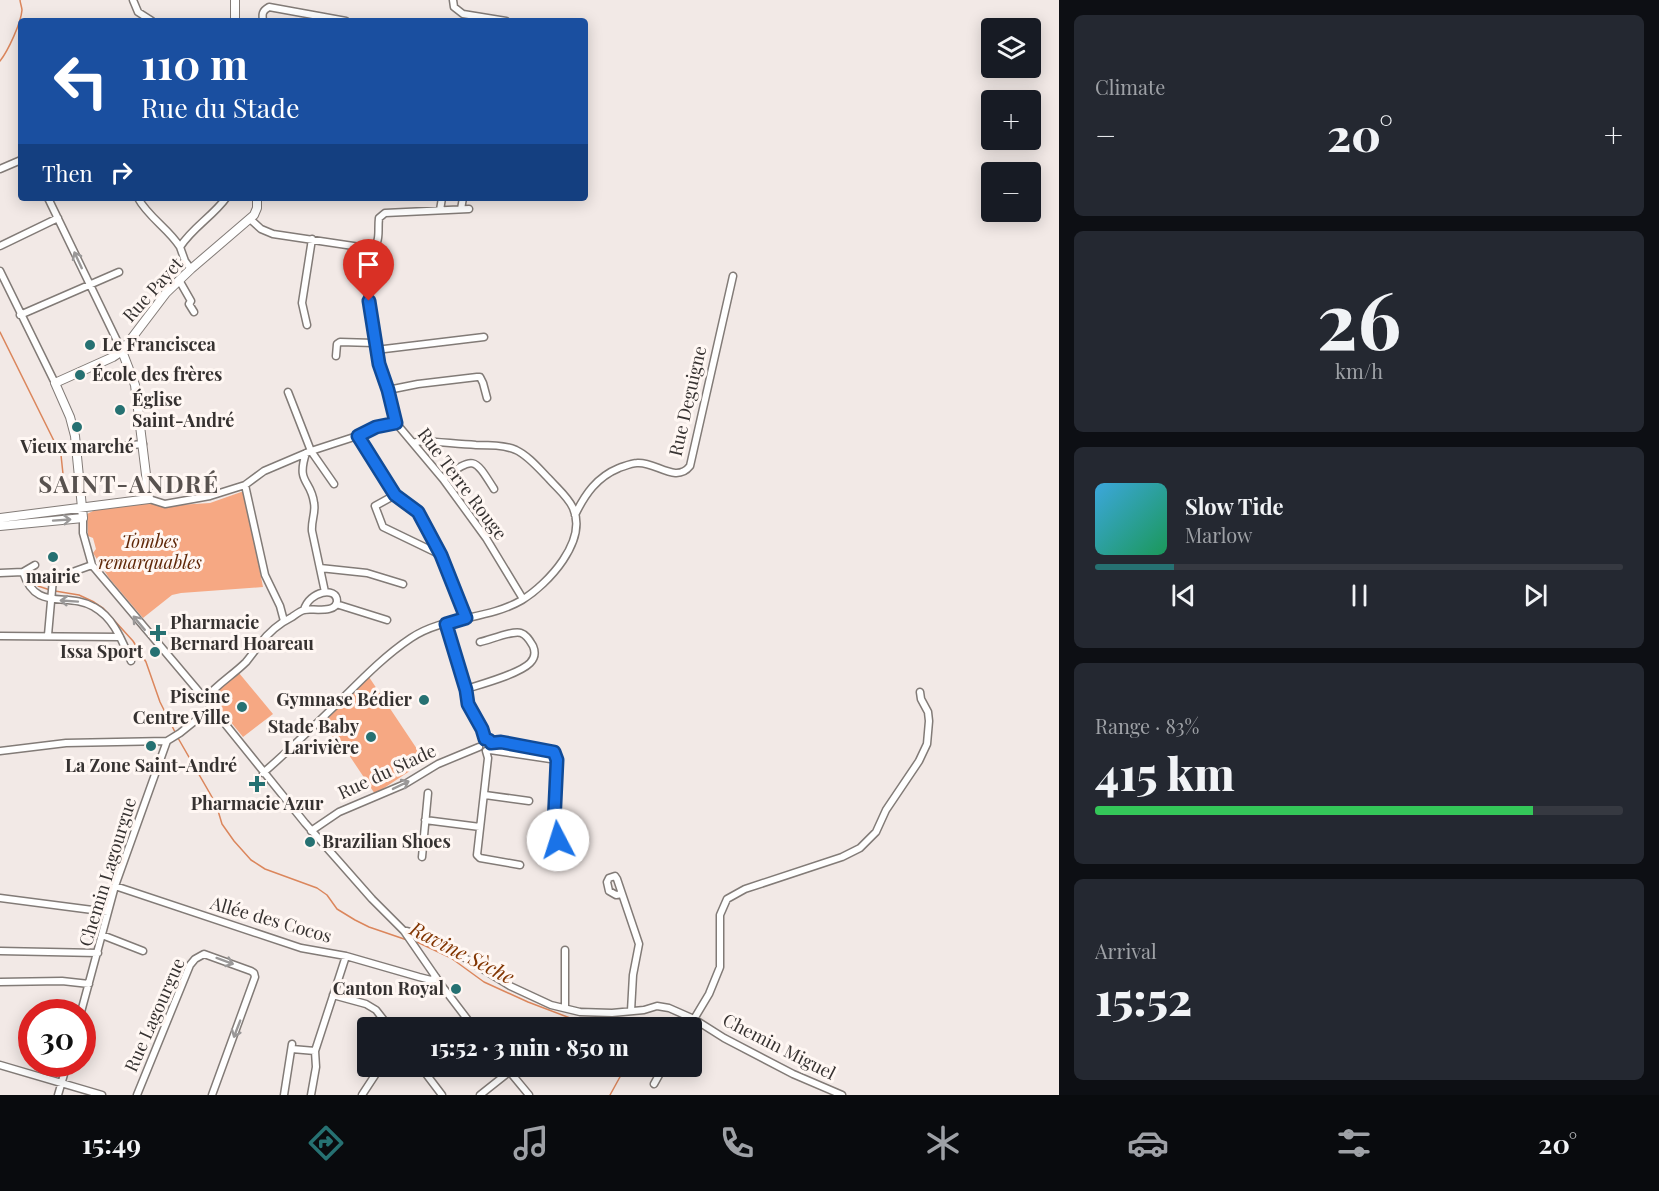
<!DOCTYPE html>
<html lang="en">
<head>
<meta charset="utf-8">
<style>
  body { margin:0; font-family:"Playfair Display",serif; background:#242831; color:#f1f3f6; height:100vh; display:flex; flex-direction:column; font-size:22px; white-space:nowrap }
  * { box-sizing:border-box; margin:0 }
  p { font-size:20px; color:#9ea1a6 }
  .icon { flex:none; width:33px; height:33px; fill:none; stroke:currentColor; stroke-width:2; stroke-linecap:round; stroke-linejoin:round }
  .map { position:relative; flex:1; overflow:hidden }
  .drawer { display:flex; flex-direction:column; gap:15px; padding:15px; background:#0d0f14; width:600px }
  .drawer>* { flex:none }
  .banner { position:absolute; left:18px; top:18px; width:570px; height:183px; border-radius:6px; box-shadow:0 3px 15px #0003; background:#1a4fa0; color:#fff; overflow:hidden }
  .controls { position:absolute; left:981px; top:18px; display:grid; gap:12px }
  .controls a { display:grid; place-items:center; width:60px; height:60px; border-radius:6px; background:#171b24; box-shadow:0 3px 15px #0003; font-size:30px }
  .speed { position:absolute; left:18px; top:999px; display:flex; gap:12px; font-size:30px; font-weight:700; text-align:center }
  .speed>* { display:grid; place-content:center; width:78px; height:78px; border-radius:50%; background:#171b24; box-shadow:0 3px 15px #0003; line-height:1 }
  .speed .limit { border:9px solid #d22; background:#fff; color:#111 }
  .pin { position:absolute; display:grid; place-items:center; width:51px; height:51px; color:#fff; margin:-62px -26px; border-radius:50% 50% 50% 0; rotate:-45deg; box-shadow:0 0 6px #0007 }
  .pin .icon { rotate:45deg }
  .me { position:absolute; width:66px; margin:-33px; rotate:355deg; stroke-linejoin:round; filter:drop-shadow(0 0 4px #0008) }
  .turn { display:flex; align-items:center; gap:21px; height:126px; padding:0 24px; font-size:27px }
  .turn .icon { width:78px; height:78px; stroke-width:2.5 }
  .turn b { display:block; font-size:42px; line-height:51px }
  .then { display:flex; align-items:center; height:57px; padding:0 24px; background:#0003; gap:12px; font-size:22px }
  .big { font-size:45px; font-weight:800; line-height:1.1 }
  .drawer .card { flex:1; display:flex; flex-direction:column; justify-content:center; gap:9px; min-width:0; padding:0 21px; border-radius:9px; background:#242831 }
  .drawer .dial { align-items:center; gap:0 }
  .dial b { font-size:78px; line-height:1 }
  .song { display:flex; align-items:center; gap:18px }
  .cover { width:72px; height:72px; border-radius:9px; background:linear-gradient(135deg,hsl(200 70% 55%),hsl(150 70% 35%)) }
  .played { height:6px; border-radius:3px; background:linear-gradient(90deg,#267172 15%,#363941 15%) }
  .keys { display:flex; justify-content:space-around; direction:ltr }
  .heat { display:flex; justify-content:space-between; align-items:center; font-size:33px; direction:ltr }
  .charge { height:9px; border-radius:4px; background:linear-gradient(90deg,#34c759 83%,#363941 0) }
  .trip { position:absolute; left:357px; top:1017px; width:345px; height:60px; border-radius:6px; background:#171b24; box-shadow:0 3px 15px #0003; font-weight:800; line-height:60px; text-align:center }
  .menu { display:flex; height:96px; justify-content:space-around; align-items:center; background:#090b0e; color:#9ea1a6 }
  .menu .icon { width:42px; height:42px }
  .menu .active { color:#267172 }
  .menu b { font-size:27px; color:#f1f3f6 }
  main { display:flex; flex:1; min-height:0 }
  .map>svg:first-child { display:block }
</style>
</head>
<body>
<main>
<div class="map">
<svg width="1059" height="1095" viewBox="0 0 1059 1095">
  <rect width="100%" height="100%" fill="#f2e9e6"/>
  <path fill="#f6a883" d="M244,491L263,587L181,593L172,595L143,618L109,578L93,553L96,549L93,538L88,536L87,514L93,511V510L151,503L163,506L210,503Z
    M239,673L273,714L243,737L212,699L217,691Z
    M369,677L425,761L375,794L345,749L321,725Z"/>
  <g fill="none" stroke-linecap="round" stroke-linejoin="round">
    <path stroke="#db865c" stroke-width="1.5" d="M0,61C8,51 21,23 22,10C22,8 20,2 20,0
      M0,332L61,455L63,474L59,489
      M32,575L38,586L50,590
      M55,591L79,595L94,602L103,608L133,641L146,662L160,702L176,734
      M178,738L216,804L222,824L234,841L251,860L265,869L317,888L327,895L337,909L355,920L369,927L407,940
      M415,941L451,958L484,982L528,1002L570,1018L608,1023L620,1028
      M610,1095L626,1066"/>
    <g stroke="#827b77" stroke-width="9">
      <path id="minor" d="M133,0L138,12L152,21
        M453,0L454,7L463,14L506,21
        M263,21C262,14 262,11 269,7L346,21
        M0,169L21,160
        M48,198L122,351
        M138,198C148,217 169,229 180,247
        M461,209L463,198
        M440,210L442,198
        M250,219L261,229L273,234L360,247L366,251
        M0,246L58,218
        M366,251L367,259L366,284L374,343L396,423L443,479L486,538L523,599
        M366,251C383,244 377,234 379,218L385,213L469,209
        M191,269L185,261L180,247C192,228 213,216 226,198
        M0,271L55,383
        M179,280L191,301L189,304L194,312
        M20,315L119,272
        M307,325L302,303L312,239
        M376,350L484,337
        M336,356L337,344L340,342L374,343
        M388,390L418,384L477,377H480L483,383L487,398
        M288,392L311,451L334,484
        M358,436L395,495L418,512L441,555L466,618
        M77,450L143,444
        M306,453C296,484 311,479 314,503C316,512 311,521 312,531L325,592
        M443,479C474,456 474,457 494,489
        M245,485L265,575L280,606L284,621
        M395,495L375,506L383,527L441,555
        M149,499L165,504L210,496L245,485L264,471L311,451L351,438L376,427L396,423
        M575,515C585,494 597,477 619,468C625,466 632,463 637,463C655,461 676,484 690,466L733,276
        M83,518V533L92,565L205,699L305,823L372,899L404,931L442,986L474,1028
        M320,568L367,573L403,584
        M23,572C36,613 67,591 94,607C114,618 122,641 131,661
        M0,573L23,572L35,565
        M336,604L387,620
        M446,624L466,689L469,707L482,729L485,739
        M48,635L53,579L92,565
        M0,636L120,637
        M466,689C482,684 519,674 530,663C535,658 536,653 533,646C530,641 527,635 521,633C513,630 490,640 480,642
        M205,699C216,685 233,675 246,662C251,656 255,650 260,644C268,633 280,623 292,617C295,615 300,611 304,610C311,608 337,614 337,601C337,586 309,591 304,610
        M491,743L501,742L554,752L556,754L557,760L554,824L557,840
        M490,750L557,760
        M0,751L66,743L167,741L180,733L211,708
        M486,751L488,758L477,855L480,858L520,865
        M263,773C292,748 319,721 346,695C366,675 387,654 411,638C444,616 488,620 522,600C548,584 588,541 573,508C568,497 558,489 550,480C540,470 529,456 516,450C504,445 489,445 476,445C458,444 440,442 421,441L413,443
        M485,795L529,801
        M425,820L480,827
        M311,831L339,812L405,784L438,764L479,747
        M422,857L428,793
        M115,886L301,948L346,956L419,977L431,980L436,977
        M622,894L616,895L609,891L607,882L609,878L615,876L617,879L639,944L633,975L631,1011
        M0,898L108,912
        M404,931H407L427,937L447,947L510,986L551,1005L580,1012L612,1013L644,1010L657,1006L669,1008L694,1019L724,1038L793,1074L842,1095
        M102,935L143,951
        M0,951L98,953
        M0,982L62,981L89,984
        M333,995L366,1004L376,1010L390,1028
        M565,1008V950
        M81,1012L115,886L167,741
        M694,1019L709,994L720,967V915L727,899L745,889L842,857L860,848L876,832L886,810L919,761L927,744L929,721L928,712L921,699L920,692
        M684,1028L689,1017
        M292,1049L315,1051
        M0,1065L102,1095
        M420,1066L442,1095
        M505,1066L529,1095
        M654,1084L664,1066
        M58,1095L67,1064
        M137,1095L190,965L195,959L204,954L251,971L254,973L255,977L212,1095
        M284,1095L292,1044
        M311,1095L316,1067L315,1051L346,956
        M362,1095L381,1066
        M480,1095L509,1072"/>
    </g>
    <g stroke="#827b77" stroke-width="10">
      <path id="major" d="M235,21V0
        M0,518L149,499L135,385L122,351
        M0,526L83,518L75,436L70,417L55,383L113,357L122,351L166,293L191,269L254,215L257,208V198"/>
    </g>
    <use href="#minor" stroke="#fff" stroke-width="6"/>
    <use href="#major" stroke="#fff" stroke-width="8"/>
  </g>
  <defs><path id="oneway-shaft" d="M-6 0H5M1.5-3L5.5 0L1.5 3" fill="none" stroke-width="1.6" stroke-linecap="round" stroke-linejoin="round" transform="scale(1.5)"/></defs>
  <g stroke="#9a9898">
    <use href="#oneway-shaft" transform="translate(78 260) rotate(-115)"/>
    <use href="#oneway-shaft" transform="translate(62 520) rotate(-4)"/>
    <use href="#oneway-shaft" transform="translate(69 601) rotate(-176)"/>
    <use href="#oneway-shaft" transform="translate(139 623) rotate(-130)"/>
    <use href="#oneway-shaft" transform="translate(401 785) rotate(-26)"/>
    <use href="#oneway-shaft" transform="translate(225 961) rotate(20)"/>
    <use href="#oneway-shaft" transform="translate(237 1029) rotate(111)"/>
  </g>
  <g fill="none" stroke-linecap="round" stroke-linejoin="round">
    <g stroke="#114b97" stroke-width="15">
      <path id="route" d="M369,301L379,364L388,390L396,423L376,427L358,436L395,495L418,512L441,555L466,618L446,624L466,690L468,704L482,729L485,739L489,740L491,743L501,742L554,752L557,760L554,824L558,840"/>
    </g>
    <use href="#route" stroke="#1a73e8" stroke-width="10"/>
  </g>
  <g fill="#267172" stroke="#fff7f3" stroke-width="2">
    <circle cx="90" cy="345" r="6"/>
    <circle cx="80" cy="375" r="6"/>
    <circle cx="120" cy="410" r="6"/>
    <circle cx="77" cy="427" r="6"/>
    <circle cx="53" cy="557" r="6"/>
    <path d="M155 624h6v6h6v6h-6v6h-6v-6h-6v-6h6z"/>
    <circle cx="155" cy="652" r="6"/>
    <circle cx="424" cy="700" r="6"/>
    <circle cx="242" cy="707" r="6"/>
    <circle cx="371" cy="737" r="6"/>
    <circle cx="151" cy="746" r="6"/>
    <path d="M254 775h6v6h6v6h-6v6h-6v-6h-6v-6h6z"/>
    <circle cx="310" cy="842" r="6"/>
    <circle cx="456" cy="989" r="6"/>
  </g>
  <g text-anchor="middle" stroke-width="6" stroke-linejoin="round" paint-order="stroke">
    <g font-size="18" fill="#363231" stroke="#fff7f3">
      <text transform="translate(153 290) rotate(-48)" y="6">Rue Payet</text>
      <text transform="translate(688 401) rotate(-77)" y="6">Rue Deguigne</text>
      <text transform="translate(462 484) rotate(53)" y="6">Rue Terre Rouge</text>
      <text transform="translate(387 772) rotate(-25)" y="6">Rue du Stade</text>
      <text transform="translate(108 872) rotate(-73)" y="6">Chemin Lagourgue</text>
      <text transform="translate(271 920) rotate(16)" y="6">Allée des Cocos</text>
      <text transform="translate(155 1015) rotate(-66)" y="6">Rue Lagourgue</text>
      <text transform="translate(779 1047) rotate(27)" y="6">Chemin Miguel</text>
    </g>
    <g font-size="18" font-weight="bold" fill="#363231" stroke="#fff7f3" text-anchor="start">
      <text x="102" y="351">Le Franciscea</text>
      <text x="92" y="381">École des frères</text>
      <text x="132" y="406">Église<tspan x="132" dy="21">Saint-André</tspan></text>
      <text x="77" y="453" text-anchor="middle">Vieux marché</text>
      <text x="53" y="583" text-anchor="middle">mairie</text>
      <text x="170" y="629">Pharmacie<tspan x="170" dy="21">Bernard Hoareau</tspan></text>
      <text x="143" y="658" text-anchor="end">Issa Sport</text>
      <text x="230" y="703" text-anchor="end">Piscine<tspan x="230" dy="21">Centre Ville</tspan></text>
      <text x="412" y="706" text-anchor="end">Gymnase Bédier</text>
      <text x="359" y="733" text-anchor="end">Stade Baby<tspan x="359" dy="21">Larivière</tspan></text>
      <text x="151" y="772" text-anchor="middle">La Zone Saint-André</text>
      <text x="257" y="810" text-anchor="middle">Pharmacie Azur</text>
      <text x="322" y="848">Brazilian Shoes</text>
      <text x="444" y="995" text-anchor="end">Canton Royal</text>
    </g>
    <g font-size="18" font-style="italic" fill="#5f2809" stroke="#fff7f3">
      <text x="150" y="548">Tombes<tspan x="150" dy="21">remarquables</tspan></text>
    </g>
    <g font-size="20" font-style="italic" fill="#823502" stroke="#fff7f3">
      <text transform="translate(462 953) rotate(27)" y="7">Ravine Sèche</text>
    </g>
    <g font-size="24" font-weight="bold" letter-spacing="1.5" fill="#58524f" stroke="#fff7f3">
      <text x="129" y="493">SAINT-ANDRÉ</text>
    </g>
  </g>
</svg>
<div class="controls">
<a><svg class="icon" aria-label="layers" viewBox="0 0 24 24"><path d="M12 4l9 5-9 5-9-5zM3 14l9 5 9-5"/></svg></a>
<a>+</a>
<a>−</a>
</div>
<div class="speed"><div class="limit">30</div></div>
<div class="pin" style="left:369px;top:301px;background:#d93025"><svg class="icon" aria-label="arrive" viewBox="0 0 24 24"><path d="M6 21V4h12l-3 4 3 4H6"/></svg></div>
<svg class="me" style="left:558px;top:840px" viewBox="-20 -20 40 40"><circle r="19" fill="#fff"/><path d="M0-13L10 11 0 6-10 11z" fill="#1a73e8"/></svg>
<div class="trip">15:52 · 3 min · 850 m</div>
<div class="banner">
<div class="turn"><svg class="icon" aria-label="left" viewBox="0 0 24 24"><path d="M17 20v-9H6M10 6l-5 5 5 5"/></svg><div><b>110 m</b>Rue du Stade</div></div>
<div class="then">Then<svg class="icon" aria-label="right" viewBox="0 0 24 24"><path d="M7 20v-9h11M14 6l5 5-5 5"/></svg></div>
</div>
</div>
<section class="drawer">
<div class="card"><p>Climate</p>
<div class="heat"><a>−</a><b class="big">20°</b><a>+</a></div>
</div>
<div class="card dial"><b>26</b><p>km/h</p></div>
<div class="card">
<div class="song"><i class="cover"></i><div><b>Slow Tide</b><p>Marlow</p></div></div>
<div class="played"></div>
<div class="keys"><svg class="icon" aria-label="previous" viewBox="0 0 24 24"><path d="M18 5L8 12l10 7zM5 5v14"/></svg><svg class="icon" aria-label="pause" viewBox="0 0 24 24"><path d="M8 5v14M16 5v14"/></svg><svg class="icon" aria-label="next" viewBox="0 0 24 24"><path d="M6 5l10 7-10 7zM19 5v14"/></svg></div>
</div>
<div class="card"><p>Range · 83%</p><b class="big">415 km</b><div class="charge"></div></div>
<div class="card"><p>Arrival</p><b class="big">15:52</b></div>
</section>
</main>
<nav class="menu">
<b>15:49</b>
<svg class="icon active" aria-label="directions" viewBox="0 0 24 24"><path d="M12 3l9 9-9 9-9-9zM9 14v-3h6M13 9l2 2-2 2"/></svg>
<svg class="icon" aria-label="music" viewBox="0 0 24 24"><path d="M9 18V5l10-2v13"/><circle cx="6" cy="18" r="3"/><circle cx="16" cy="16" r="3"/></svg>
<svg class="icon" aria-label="phone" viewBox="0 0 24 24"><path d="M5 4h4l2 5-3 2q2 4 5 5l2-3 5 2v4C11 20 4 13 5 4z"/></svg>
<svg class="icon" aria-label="climate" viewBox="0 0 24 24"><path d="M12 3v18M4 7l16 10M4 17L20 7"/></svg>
<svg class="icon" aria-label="car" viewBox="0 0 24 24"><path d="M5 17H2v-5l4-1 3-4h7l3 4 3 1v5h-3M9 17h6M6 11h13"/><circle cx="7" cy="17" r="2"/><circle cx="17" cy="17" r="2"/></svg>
<svg class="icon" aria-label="filters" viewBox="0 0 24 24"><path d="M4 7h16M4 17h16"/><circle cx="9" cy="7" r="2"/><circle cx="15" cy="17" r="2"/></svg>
<b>20°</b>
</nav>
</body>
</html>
